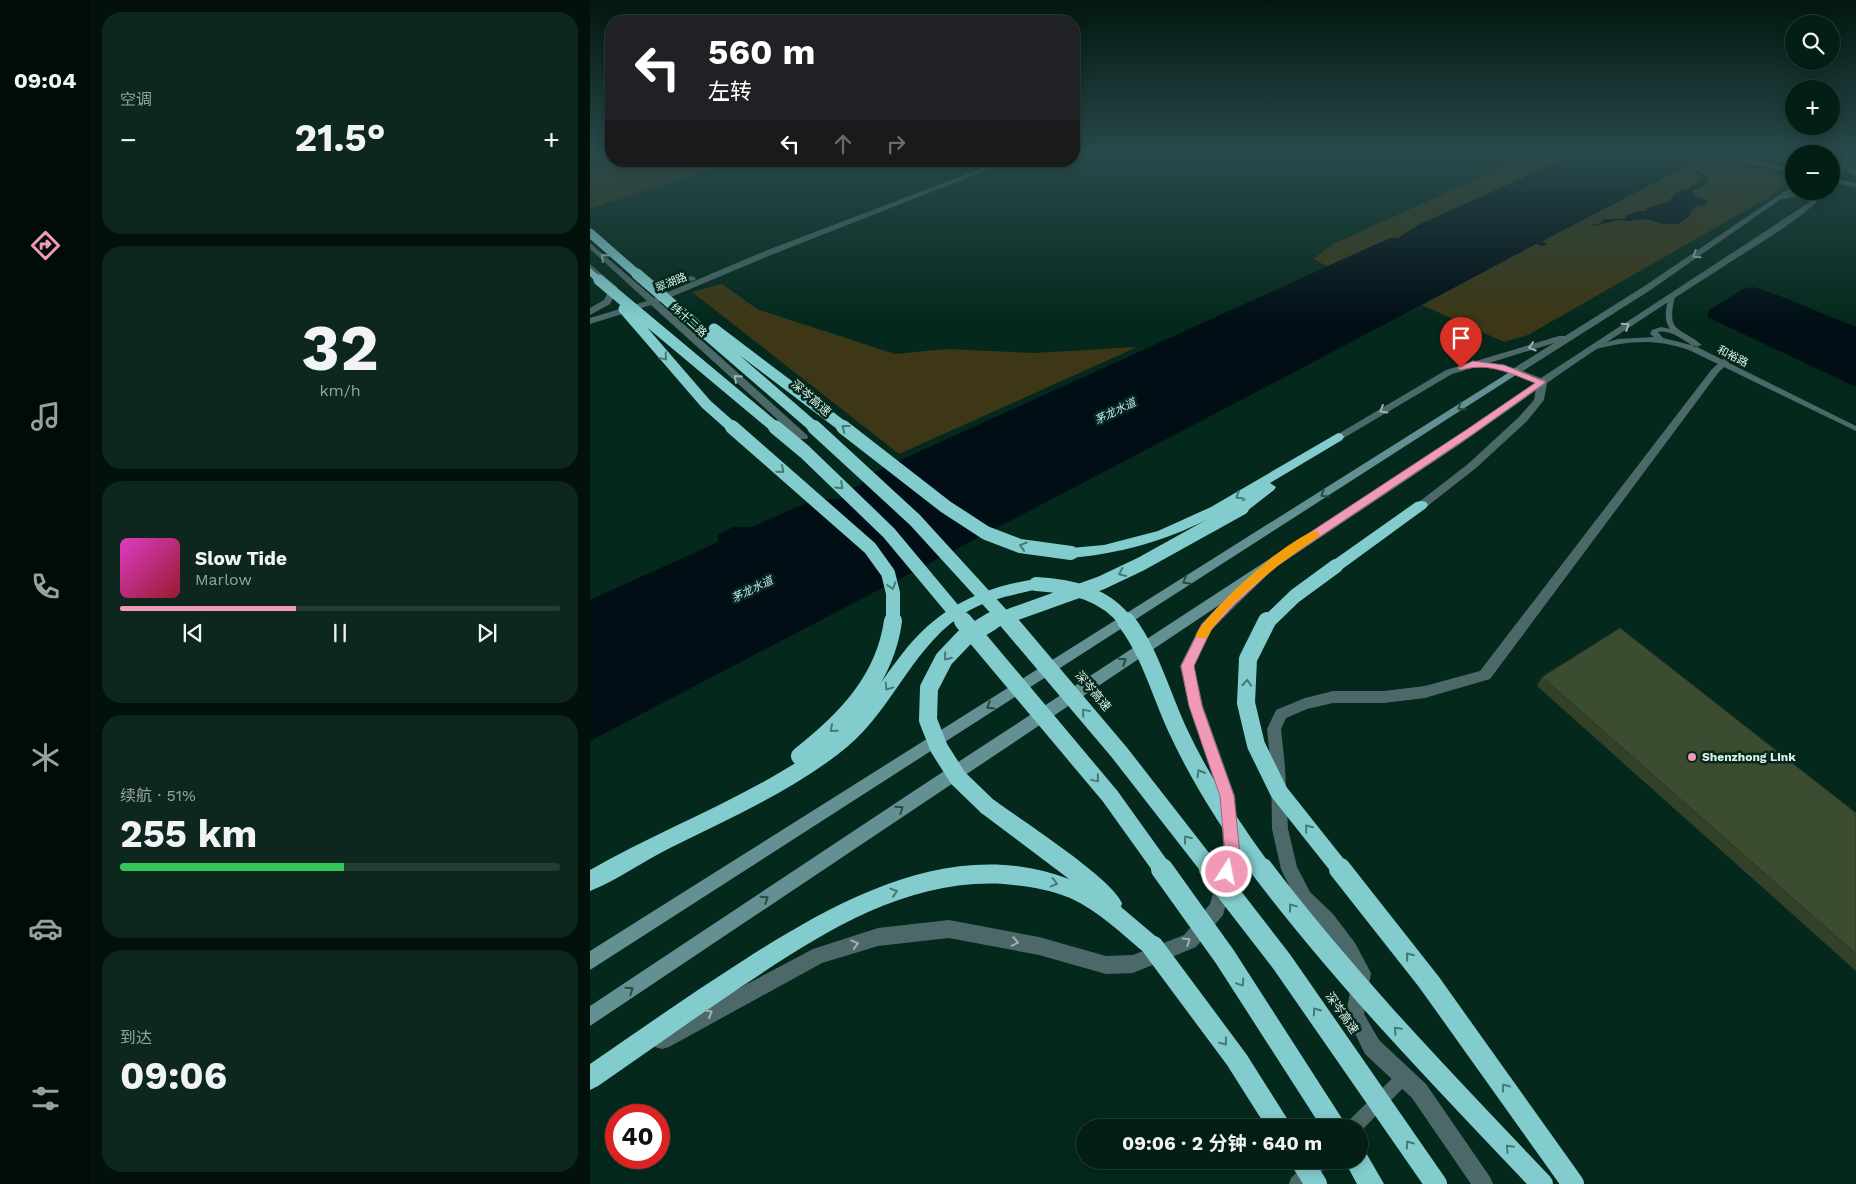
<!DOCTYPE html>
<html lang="zh">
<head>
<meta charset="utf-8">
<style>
  body { margin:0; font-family:"Work Sans","Noto Sans SC",sans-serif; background:#0d271e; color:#f1f3f6; height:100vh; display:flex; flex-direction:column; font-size:19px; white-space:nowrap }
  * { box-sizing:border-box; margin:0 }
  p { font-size:16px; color:#97a2a0 }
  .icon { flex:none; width:28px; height:28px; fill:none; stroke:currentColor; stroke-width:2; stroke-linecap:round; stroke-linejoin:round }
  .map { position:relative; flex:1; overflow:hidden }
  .panel { display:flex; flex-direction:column; gap:12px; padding:12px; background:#02110c; width:500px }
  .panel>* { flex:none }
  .top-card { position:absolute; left:15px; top:15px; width:475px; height:152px; border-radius:20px; box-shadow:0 2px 12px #0003,0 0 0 1px #243d34; background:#202124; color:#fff; overflow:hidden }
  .tools { position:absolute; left:1195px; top:15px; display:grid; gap:10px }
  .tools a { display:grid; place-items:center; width:55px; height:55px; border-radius:50%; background:#031f15; box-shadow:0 2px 12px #0003,0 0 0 1px #243d34; font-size:25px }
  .speed { position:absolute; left:15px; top:1104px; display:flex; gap:10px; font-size:25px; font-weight:700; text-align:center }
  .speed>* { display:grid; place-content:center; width:65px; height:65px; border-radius:50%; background:#031f15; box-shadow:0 2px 12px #0003,0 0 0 1px #243d34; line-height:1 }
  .speed .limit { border:8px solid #d22; background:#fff; color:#111 }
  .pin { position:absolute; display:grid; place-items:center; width:42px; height:42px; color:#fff; margin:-51px -21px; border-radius:50% 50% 50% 0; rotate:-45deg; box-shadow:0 0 5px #0007 }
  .pin .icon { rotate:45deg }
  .me { position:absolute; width:55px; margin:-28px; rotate:11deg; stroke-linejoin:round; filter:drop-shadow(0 0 4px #0008) }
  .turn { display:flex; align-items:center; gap:18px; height:105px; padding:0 20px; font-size:22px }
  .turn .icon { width:65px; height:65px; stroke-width:2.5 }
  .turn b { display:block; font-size:35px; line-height:42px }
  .lanes { display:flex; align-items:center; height:48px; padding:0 20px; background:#0003; justify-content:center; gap:25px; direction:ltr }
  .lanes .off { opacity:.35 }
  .big { font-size:38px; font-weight:700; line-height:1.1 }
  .panel .tile { flex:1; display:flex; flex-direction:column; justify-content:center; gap:8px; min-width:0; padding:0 18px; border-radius:20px; background:#0d271e }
  .panel .dial { align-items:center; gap:0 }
  .dial b { font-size:65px; line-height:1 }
  .song { display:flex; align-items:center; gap:15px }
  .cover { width:60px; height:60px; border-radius:8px; background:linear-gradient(135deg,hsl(310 70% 55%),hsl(350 70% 35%)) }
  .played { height:5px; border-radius:2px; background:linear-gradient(90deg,#f09ab7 40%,#243d34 40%) }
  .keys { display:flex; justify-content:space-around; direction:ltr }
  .heat { display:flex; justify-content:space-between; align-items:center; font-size:28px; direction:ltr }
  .charge { height:8px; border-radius:4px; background:linear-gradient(90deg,#34c759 51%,#243d34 0) }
  .trip { position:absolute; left:486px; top:1119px; width:292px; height:50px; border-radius:25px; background:#031f15; box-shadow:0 2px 12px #0003,0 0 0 1px #243d34; font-weight:700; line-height:50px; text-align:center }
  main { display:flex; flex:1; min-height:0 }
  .tabs { display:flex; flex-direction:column; width:90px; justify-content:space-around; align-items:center; background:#010c08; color:#97a2a0 }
  .tabs .icon { width:35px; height:35px }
  .tabs .on { color:#f09ab7 }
  .tabs b { font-size:22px; color:#f1f3f6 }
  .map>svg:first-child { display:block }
</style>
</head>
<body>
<main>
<nav class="tabs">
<b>09:04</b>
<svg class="icon on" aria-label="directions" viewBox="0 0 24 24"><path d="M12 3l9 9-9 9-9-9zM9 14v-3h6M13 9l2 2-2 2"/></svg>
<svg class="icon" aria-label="music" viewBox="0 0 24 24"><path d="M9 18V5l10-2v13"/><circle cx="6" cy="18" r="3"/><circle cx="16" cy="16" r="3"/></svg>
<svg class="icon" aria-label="phone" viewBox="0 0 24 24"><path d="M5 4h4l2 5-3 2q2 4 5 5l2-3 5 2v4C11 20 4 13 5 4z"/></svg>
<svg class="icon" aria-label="climate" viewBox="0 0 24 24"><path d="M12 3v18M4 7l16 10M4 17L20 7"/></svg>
<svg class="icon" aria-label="car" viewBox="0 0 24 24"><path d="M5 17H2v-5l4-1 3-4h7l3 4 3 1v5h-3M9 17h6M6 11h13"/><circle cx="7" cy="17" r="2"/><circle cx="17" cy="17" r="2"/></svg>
<svg class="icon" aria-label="filters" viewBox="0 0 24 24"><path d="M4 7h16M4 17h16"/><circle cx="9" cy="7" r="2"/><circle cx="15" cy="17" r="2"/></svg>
</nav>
<section class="panel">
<div class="tile"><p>空调</p>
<div class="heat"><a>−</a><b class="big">21.5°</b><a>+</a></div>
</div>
<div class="tile dial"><b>32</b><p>km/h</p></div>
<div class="tile">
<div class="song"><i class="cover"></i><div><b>Slow Tide</b><p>Marlow</p></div></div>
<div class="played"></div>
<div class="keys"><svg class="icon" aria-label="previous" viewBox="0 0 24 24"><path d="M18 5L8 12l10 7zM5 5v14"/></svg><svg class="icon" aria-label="pause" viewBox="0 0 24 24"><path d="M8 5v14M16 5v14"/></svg><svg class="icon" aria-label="next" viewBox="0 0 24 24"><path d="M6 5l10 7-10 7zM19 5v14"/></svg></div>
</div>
<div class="tile"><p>续航 · 51%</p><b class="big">255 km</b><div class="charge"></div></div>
<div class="tile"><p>到达</p><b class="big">09:06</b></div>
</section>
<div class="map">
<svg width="1266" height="1184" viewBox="0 0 1266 1184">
  <rect width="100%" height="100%" fill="#04291c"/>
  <path fill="#3d3717" d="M932,154H986L828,225L808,238H800L737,266L723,259L743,244L929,160Z
    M1113,157L1176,169L1195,178L1196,184L1181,196L938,335L914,342L832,305L946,244L953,246L951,242Z
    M21,158V161H105L121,169L0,209V170Z
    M132,284L167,309L305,354L357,349L443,353L547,347L309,454L102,292Z"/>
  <path fill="#010e16" d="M986,154H1120L952,241L957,244L953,246L946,244L695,377L0,741V600L126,543L128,541V535L143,527H162L214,504L231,499H248L254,497L258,490L270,485L280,475L291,469L800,238H808L828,225Z
    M1108,171L1119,177L1114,185L1102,191L1105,196L1118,200L1115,205L1106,206L1101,210L1099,217L1088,224H1072L1057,219L1040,221L1029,220L1003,226L1000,225L1009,224L1015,219H1034L1037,215L1048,211H1056L1058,208L1078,202L1088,191L1098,189L1113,177L1105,172Z
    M1163,287L1190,296L1266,327V387L1117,317L1119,310L1155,288Z"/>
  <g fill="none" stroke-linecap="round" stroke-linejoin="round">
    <path fill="#4d6869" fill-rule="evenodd" d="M924,154H930L926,159H922Z
      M1082,294L1085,296C1076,334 1089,326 1112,345L1105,347C1094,341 1081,329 1068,332L1073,338L1105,346L1266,426V431L1099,350C1063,338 1038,341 1002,350L998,348L1028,339L1064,337L1060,334L1062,330L1071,327L1080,329C1073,319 1076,308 1079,296Z
      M815,1068L820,1071L823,1076L820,1081L770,1132V1128H755L757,1122L810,1071Z
      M719,1160H739L737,1166L719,1184H699L701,1178Z"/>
    <path fill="#4d6869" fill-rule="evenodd" d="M1118,154H1130L1204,169V173Z
      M1241,154H1262L1258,165L1266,171V177L1255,169L1247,179L1266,183V187L1245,183L1241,185C1241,174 1251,168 1254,158L1241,157Z
      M411,161H420L181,255L69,302L217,435L218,437L217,439H209L61,305L0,324V318L57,301L0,249V243L64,298L175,251Z
      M1204,185V190L1199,193H1213L1224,198L1230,191H1237C1217,216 1170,243 1142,261C1080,301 1017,341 957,383L954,400L937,421L886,468L835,508L831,509L825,505L878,464L929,417L944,400L947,383L923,373L889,366L862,374L752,439H744L743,437L856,370L969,336H975L1053,287ZM1205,197H1211L1220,202L951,378L933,371L1059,291L1191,199ZM964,343L924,368L899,363Z
      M0,264L28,288L20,304L0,315V308L14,300L20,287L0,270Z
      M102,276L106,278L105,280C88,284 63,292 47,281L51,279L76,282Z
      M1137,356L1142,359L1128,373L900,679L835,698L794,703H743L717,709L696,718L691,729L695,767L698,829L707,867L720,892L743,914L765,943L781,973L774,1014L789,1040L836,1084L900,1177L903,1184H881L822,1098L775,1054L756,1015L763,974L753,955L731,926L708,904L691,869L682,829L681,767L677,729L686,710L715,698L743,691H794L835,686L890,671L1122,369Z
      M668,573L672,574L674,577L672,580L621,630L604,666L613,706L645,796L650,854L633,915L606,947L543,973L516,974L449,955L359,938L288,946L232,963L79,1047L72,1049L65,1047L63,1040L65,1033L223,949L288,928L359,920L449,937L516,956L543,955L594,935L620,904L634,854L629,796L599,706L590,666L611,624L664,574Z"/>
    <path fill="#639092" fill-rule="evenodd" d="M926,368L931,371L929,373L0,970V951Z
      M952,379L955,380V384L870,444L0,1026V1006L339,781L862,440Z"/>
    <path fill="#83ccce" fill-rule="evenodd" d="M0,268L12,278V282H6L0,276Z
      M748,433L752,434L754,437L752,440L680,483L686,487L684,490L657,511H647L645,508L657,498C600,532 547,552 481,558L476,557L474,553L476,549L481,548L514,545L568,531L621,507Z
      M831,501L836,502L838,505L836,508L751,570L746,571L741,570L739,566L741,562L826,502Z
      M446,579L451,580L453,584L451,588C426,595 404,597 380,610C324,642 305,707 257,747C205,790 140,818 80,848C53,861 28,880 0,891V870C74,828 156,798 227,749C266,723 284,690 312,654C348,608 389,588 446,579Z
      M397,798L404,800C430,819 522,878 532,903L531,907L570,940L574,947L570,954L563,958L556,954C532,934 509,911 480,898C459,889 436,886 414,884C315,878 229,935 151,987C103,1019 56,1053 8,1086L0,1090V1064C51,1029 102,993 154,960C249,899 364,835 479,879L390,812L388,806L390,800Z
      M770,1149L775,1151L794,1184H767L754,1160H770Z"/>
    <path stroke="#83ccce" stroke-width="9" d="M0,233L48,275"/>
    <path stroke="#83ccce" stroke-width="11" d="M47,274L225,428
      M9,280L186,428
      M34,309L116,404L143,428
      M124,329L255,428"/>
    <path stroke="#83ccce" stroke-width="14" d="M142,427L280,548L298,573L303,593V623
      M185,427L215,452L299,533L374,623
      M224,427L325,520L419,623
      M253,427L356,507L396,533L430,546L481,553
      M446,584C481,586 515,593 537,623
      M399,623L511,583L551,564L652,508
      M677,623L705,596L746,566"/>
    <path stroke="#83ccce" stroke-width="18" d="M373,621L520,796L573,870
      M418,621L529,752L621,870
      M536,621C561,654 571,695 588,731C611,780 641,827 673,870
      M677,621L658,659L656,703L666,745L689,792L751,870
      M210,756C255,721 295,680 303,621
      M397,806L368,778L349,748L338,720L339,688L354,659L374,638L402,621"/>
    <path stroke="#83ccce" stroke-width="22" d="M572,869L635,957L745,1128
      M620,869L692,962L846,1184
      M672,869C757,981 855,1082 952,1184
      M750,869L839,982L983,1184
      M563,947L647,1060L690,1128
      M711,1160L726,1184"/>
  </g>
  <path fill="#344129" d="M952,677L1266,813V971L947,686Z"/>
  <path fill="#3c4c30" stroke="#2a3522" d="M1030,628L1266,813V954L952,677Z"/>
  <defs><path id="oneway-chevron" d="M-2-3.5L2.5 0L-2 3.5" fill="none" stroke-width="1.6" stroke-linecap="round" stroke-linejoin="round" transform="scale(1.25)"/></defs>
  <g stroke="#9cb3ae">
    <use href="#oneway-chevron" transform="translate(1106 255) rotate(146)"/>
    <use href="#oneway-chevron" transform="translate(14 257) rotate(-138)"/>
    <use href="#oneway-chevron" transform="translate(1036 326) rotate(-33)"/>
    <use href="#oneway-chevron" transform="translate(942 347) rotate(163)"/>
    <use href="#oneway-chevron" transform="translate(147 378) rotate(-138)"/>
    <use href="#oneway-chevron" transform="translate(793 410) rotate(149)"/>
    <use href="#oneway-chevron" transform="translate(597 941) rotate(-32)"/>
    <use href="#oneway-chevron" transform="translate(425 942) rotate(11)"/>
    <use href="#oneway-chevron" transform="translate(265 944) rotate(-17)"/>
    <use href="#oneway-chevron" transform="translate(119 1013) rotate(-29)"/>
  </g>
  <g stroke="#447a75">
    <use href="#oneway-chevron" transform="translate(74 357) rotate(50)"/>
    <use href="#oneway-chevron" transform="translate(255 428) rotate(-142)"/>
    <use href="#oneway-chevron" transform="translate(191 470) rotate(41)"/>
    <use href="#oneway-chevron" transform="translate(250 486) rotate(44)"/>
    <use href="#oneway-chevron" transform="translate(649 496) rotate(149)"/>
    <use href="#oneway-chevron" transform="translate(433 546) rotate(-163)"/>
    <use href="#oneway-chevron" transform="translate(532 573) rotate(155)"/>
    <use href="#oneway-chevron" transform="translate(302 586) rotate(72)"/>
    <use href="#oneway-chevron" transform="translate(357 657) rotate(129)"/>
    <use href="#oneway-chevron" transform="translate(657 683) rotate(-87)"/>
    <use href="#oneway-chevron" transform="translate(298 687) rotate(124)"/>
    <use href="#oneway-chevron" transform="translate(495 712) rotate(-130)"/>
    <use href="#oneway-chevron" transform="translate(243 729) rotate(139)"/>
    <use href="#oneway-chevron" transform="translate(610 773) rotate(-120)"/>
    <use href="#oneway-chevron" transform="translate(506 779) rotate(50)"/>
    <use href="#oneway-chevron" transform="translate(718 828) rotate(-129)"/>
    <use href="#oneway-chevron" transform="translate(597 839) rotate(-128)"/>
    <use href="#oneway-chevron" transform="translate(464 883) rotate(14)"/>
    <use href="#oneway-chevron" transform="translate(304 892) rotate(-18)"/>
    <use href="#oneway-chevron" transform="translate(702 907) rotate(-127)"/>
    <use href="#oneway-chevron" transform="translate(819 956) rotate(-128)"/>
    <use href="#oneway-chevron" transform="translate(651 983) rotate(57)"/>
    <use href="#oneway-chevron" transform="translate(726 1011) rotate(-125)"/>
    <use href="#oneway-chevron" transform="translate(807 1030) rotate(-133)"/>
    <use href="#oneway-chevron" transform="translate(634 1042) rotate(53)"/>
    <use href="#oneway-chevron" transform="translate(915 1087) rotate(-126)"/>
    <use href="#oneway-chevron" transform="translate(819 1144) rotate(-125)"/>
    <use href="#oneway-chevron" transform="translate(919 1148) rotate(-133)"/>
  </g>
  <g stroke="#254d45">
    <use href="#oneway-chevron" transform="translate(871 407) rotate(148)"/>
    <use href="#oneway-chevron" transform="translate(734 494) rotate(148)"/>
    <use href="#oneway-chevron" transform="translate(596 581) rotate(148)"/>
    <use href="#oneway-chevron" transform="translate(533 661) rotate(-33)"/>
    <use href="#oneway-chevron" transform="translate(400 706) rotate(148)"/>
    <use href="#oneway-chevron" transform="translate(310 809) rotate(-34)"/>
    <use href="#oneway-chevron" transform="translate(175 899) rotate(-34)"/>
    <use href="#oneway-chevron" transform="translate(40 990) rotate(-34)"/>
  </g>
  <linearGradient id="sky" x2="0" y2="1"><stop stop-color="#02170f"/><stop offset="0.48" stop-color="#29494b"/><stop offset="1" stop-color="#29494b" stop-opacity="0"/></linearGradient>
  <rect width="1266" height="320" fill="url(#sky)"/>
  <path fill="#f09ab7" stroke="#9c6477" d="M883,361L914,365L956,382L883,434L689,564L645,604L621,630L604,666L612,706L644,796L650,854L642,877L637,879L632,877L630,872L635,854L630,796L599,706L591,666L612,624L637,598L681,558L876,430L945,383C919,373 899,362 871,370L867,368Z"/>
  <path fill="#f59e0b" d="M725,531L728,532L730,535L728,537C694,561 636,601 617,638H608L606,635C619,609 697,539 725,531Z"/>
  <circle fill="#f09ab7" stroke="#04291c" stroke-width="2" cx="1102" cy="757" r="5"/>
  <g text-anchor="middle" stroke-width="5" stroke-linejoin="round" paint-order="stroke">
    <g font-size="11" fill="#ddf0e7" stroke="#04291c">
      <text transform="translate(81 282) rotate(-22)" y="4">翠湖路</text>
      <text transform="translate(99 320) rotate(42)" y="4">纬十二路</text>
      <text transform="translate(1143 356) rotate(27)" y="4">和裕路</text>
    </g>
    <g font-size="11" font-style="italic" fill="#c6e5f7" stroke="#04291c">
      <text transform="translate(525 411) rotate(-26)" y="4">茅龙水道</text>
      <text transform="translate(162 589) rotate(-26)" y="4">茅龙水道</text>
    </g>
    <g font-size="12" fill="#ddf0e7" stroke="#04291c">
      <text transform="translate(221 398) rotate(41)" y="4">深岑高速</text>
      <text transform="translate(503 691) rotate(50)" y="4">深岑高速</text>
      <text transform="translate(752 1013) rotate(55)" y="4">深岑高速</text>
    </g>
    <g font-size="12" font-weight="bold" fill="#ddf0e7" stroke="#04291c" text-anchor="start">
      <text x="1112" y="761">Shenzhong Link</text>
    </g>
  </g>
</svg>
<div class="tools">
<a><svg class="icon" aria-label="search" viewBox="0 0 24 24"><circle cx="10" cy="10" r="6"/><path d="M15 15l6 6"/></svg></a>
<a>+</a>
<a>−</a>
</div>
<div class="speed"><div class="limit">40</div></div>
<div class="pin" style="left:871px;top:368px;background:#d93025"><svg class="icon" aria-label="arrive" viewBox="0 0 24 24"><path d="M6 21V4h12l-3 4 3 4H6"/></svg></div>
<svg class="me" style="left:637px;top:872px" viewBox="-20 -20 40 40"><circle r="17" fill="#f09ab7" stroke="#fff" stroke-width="3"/><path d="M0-11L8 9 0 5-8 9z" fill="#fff"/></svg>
<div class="trip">09:06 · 2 分钟 · 640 m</div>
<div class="top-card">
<div class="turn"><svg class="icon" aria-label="left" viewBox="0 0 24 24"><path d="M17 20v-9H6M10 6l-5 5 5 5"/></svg><div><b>560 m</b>左转</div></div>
<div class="lanes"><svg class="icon" aria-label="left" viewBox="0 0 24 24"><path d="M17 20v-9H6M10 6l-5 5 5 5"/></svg><svg class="icon off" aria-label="ahead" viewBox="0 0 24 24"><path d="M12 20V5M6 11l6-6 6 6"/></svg><svg class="icon off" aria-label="right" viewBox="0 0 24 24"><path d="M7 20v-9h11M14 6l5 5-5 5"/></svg></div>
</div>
</div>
</main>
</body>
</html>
